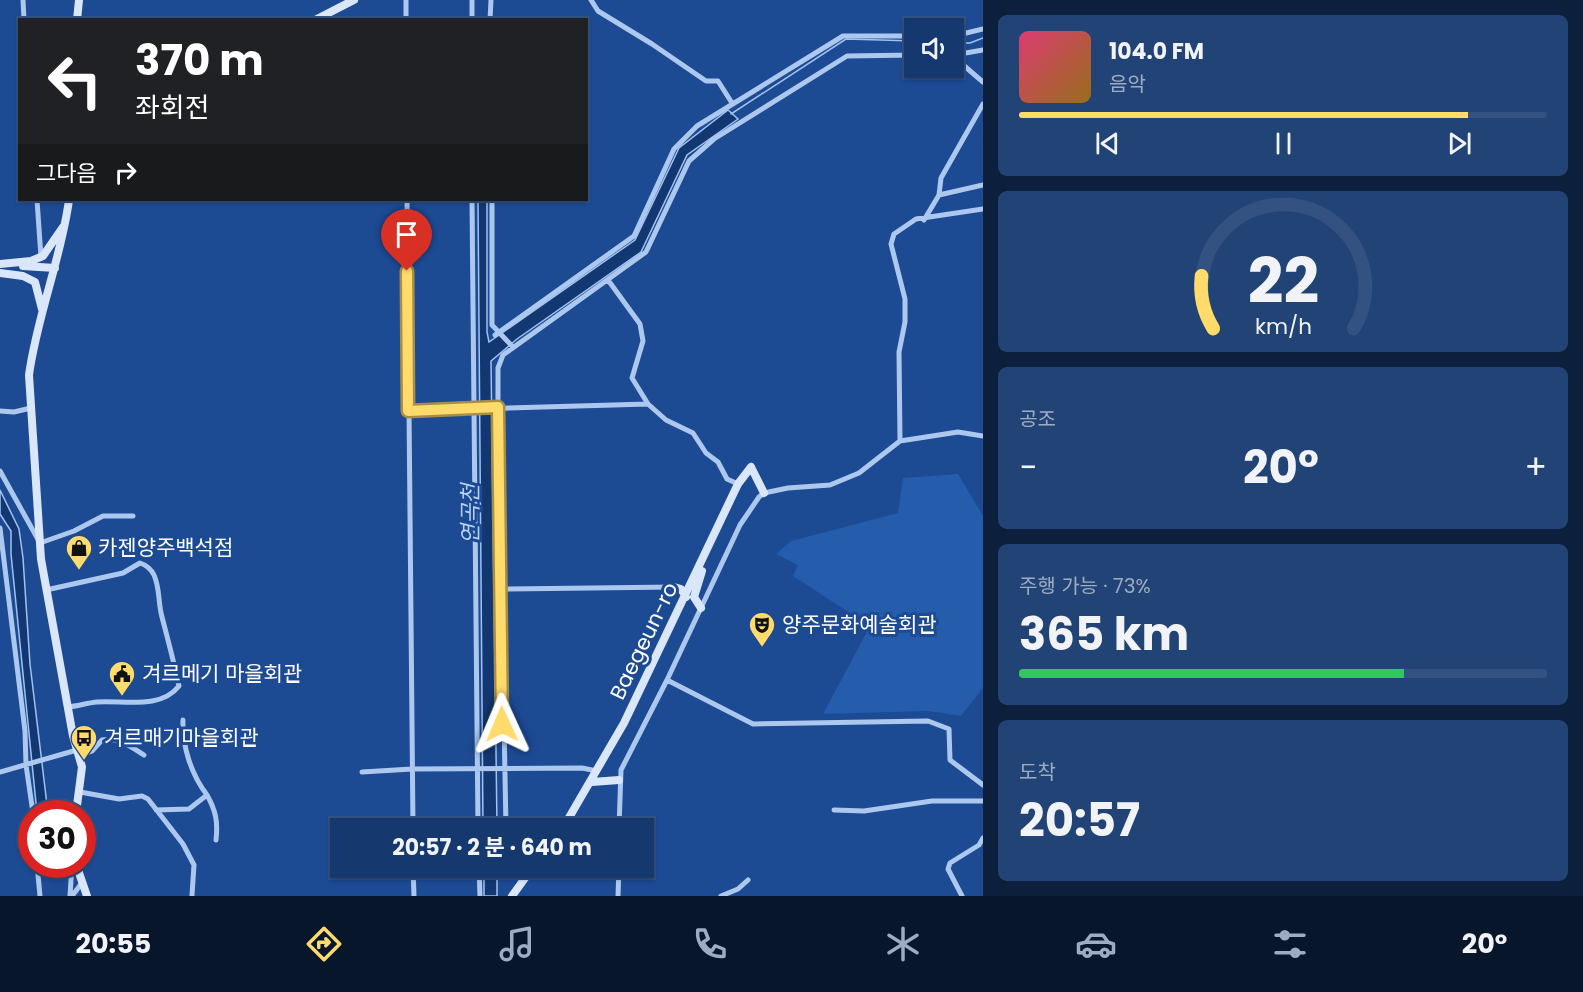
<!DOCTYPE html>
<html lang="ko">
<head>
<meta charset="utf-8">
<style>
  body { margin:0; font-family:Poppins,"Noto Sans KR",sans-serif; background:#224376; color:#f1f3f6; height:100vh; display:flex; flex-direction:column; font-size:22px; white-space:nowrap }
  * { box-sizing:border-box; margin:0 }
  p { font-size:20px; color:#9dacc2 }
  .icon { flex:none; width:33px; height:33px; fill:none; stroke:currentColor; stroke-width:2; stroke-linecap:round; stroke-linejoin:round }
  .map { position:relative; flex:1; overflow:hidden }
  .side { display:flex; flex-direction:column; gap:15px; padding:15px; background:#0c1f3c; width:600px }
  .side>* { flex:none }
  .banner { position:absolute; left:18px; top:18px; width:570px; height:183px; border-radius:0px; box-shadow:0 2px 4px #0004,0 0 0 2px #345281; background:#202124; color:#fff; overflow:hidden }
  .fabs { position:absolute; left:904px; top:18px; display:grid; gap:12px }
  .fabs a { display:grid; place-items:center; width:60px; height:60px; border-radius:0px; background:#15386e; box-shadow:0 2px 4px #0004,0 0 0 2px #345281; font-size:30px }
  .speed { position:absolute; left:18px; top:800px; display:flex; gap:12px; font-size:30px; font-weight:700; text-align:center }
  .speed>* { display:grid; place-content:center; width:78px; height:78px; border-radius:50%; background:#15386e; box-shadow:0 2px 4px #0004,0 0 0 2px #345281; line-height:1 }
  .speed .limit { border:9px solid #d22; background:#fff; color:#111 }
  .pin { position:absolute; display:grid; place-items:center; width:51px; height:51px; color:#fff; margin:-62px -26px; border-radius:50% 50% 50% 0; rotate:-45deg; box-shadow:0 0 6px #0007 }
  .pin .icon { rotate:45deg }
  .me { position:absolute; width:66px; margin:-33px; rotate:359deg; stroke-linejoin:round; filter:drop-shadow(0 0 4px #0008) }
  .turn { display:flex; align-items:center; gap:21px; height:126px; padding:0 18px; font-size:27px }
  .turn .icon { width:78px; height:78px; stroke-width:2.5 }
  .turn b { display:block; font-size:42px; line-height:51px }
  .then { display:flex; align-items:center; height:57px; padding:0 18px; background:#0003; gap:12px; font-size:22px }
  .big { font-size:45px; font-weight:700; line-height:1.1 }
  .side .widget { flex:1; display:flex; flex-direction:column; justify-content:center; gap:9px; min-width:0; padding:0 21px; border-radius:9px; background:#224376 }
  .side .dial { align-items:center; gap:0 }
  .dial svg { height:156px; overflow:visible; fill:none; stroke:#345281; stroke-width:7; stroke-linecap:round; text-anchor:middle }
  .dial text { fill:#f1f3f6; stroke:none }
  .song { display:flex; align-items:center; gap:18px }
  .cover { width:72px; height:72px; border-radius:9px; background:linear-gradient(135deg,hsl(340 70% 55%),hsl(40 70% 35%)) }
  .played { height:6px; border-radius:3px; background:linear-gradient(90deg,#ffdb6b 85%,#345281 85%) }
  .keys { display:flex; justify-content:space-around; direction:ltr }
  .heat { display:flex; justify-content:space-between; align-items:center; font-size:33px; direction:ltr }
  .charge { height:9px; border-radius:4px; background:linear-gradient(90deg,#34c759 73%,#345281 0) }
  .trip { position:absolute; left:330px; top:818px; width:324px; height:60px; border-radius:0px; background:#15386e; box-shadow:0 2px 4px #0004,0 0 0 2px #345281; font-weight:700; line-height:60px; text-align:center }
  .dock { display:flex; height:96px; justify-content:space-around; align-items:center; background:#08162c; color:#9dacc2 }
  .dock .icon { width:42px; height:42px }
  .dock .active { color:#ffdb6b }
  .dock b { font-size:27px; color:#f1f3f6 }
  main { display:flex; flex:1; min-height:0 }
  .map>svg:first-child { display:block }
</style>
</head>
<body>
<main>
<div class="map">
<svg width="983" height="896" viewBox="0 0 983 896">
  <rect width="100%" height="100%" fill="#1c4a93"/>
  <path fill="#255cac" d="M958,474L983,516V688L961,716L929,711L823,714L870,626L793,576L798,565L776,554L791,541L898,513L903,478Z"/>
  <path fill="#133771" stroke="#a0c2f1" stroke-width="1.5" d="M728,110L738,119L687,155L641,252L517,339L491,361L497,828H483L478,200H487V332L489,342L635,240L679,148Z
    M0,490L19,529L23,558L30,664L48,813H37L11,554V531L0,514Z
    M484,867H497V896H484Z"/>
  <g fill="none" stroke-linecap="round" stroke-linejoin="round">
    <path stroke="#a0c2f1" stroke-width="1.5" d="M954,43H970L983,38
      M731,114L846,39L915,41"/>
    <path stroke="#adc8ef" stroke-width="5" d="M23,0L24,20
      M406,0V20
      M472,0V20
      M591,0L598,11L652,44L706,81H718L732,103
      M490,20L491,0
      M954,36L983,29
      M954,55L983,50
      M954,57L983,82
      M939,195L983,185
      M37,200L41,257
      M407,200L413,828
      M472,200L478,828
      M492,200V325L513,347
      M924,220L939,195L941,178L983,104
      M608,280L640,324L643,341L632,378L648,404L666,420L693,433L706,453L718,462L727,479L738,484
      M495,335L634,236L674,149L697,126L843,36H915
      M0,411L14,412L31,408
      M408,411L648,404
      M900,441L899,352L905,322V299L891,244L894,234L916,219L983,209
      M0,471L40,543L74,531L103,516H133
      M0,528L25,731L26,765L33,813
      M501,589L674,587
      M46,590L123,573L140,563C146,565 151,569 154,575C160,588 158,603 162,617C168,640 174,662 179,686C160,710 124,700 97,702C87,703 78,706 68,707
      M667,680L753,724L928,721L949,729L950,760L983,785
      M79,756L92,751L102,740C119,737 130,746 144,755
      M0,772L77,750
      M362,772L412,769L582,768L597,771
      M80,792L119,799L142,796L148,799L183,844L194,865L192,895
      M207,795C216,811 218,822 216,840
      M156,810L189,809L207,795C191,774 182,746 183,720
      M834,810L864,811L932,801H983
      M506,828L498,407V368L503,355L646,252L689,161L714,139L847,56L915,55
      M619,828L621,770L667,680L740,525L759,497L764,493L788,488L830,485L859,473L900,441L958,432L983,436
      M37,864L40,896
      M413,867L414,896
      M479,867L480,896
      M507,867L508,874
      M70,896L72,864
      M72,896L81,884
      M618,896L619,867
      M721,896L738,889L748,880
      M962,896L948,869L950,863L979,845L983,838"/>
    <path stroke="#dae7fb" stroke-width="8" d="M77,20L79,0
      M315,20L354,0
      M69,200C61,259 37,316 29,375L41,559L73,736L82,767L76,813
      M0,264L31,261L43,256L63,227
      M23,266L55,268
      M0,273L23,276L35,282L42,309
      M751,467L764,493
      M674,587L681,589L686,597
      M701,608L694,597L702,571
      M592,782L619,780
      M563,828L624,723L738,484L751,467
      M76,864L87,896
      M512,896L533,867"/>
  </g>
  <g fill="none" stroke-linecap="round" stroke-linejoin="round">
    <g stroke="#a68e46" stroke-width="15">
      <path id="route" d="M407,271L408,411L498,407L502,724"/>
    </g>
    <use href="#route" stroke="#ffdb6b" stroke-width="10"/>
  </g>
  <defs>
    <g id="shop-pin" transform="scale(1.35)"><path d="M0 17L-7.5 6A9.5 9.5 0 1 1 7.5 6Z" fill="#ffdb6b" stroke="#1c4a93"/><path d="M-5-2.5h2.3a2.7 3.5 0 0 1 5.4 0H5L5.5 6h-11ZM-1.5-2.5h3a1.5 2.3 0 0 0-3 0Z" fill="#111"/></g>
    <g id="theatre-pin" transform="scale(1.35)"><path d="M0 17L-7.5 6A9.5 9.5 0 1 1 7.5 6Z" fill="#ffdb6b" stroke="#1c4a93"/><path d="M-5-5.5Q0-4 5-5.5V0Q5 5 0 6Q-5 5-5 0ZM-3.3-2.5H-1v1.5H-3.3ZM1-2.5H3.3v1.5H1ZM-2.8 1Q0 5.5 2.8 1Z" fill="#111"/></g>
    <g id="civic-pin" transform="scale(1.35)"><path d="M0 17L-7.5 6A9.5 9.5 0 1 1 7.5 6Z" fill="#ffdb6b" stroke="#1c4a93"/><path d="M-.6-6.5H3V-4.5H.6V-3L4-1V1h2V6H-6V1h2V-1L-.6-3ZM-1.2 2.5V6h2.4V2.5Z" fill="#111"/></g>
    <g id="bus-pin" transform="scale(1.35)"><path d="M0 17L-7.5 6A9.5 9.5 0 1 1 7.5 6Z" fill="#ffdb6b" stroke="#1c4a93"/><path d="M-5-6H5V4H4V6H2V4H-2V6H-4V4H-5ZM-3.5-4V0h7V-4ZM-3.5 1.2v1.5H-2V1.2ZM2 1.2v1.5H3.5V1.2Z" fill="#111"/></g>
  </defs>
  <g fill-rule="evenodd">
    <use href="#shop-pin" x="79" y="548"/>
    <use href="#theatre-pin" x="762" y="625"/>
    <use href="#civic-pin" x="122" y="674"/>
    <use href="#bus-pin" x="84" y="738"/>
  </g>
  <g text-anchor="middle" stroke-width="6" stroke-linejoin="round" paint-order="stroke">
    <g font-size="21" fill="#fff" stroke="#1c4a93" text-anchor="start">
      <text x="98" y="555">카젠양주백석점</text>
      <text x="782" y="632">양주문화예술회관</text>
      <text x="142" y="681">겨르메기 마을회관</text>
      <text x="104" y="745">겨르매기마을회관</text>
    </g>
    <g font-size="21" fill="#fff" stroke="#1c4a93">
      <text transform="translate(644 641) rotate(-64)" y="7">Baegeun-ro</text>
    </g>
    <g font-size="22" font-style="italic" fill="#b9d2f6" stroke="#1c4a93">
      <text transform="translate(470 514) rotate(-90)" y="8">연곡천</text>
    </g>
  </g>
</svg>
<div class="fabs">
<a><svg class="icon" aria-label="sound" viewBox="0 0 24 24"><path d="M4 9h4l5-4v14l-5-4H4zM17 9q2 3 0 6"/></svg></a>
</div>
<div class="speed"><div class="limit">30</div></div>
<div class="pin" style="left:407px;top:271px;background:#d93025"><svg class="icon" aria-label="arrive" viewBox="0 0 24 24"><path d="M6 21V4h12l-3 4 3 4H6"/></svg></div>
<svg class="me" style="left:502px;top:724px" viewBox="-20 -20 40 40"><path d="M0-17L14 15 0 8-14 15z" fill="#ffdb6b" stroke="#fff" stroke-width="4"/></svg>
<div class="trip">20:57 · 2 분 · 640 m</div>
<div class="banner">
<div class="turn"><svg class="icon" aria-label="left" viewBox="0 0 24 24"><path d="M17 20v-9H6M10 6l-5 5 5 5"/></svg><div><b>370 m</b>좌회전</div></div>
<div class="then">그다음<svg class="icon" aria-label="right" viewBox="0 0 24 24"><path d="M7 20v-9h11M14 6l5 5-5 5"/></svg></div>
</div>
</div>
<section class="side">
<div class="widget">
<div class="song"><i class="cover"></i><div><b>104.0 FM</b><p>음악</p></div></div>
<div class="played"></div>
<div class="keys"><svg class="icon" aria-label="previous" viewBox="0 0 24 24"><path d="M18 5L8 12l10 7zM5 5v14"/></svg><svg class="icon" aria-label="pause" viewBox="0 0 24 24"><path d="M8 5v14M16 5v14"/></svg><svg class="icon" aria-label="next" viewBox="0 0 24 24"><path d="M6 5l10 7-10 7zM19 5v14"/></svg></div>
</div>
<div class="widget dial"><svg viewBox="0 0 100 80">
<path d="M14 69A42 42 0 1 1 86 69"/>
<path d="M14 69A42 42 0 0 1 8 42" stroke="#ffdb6b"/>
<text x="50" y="56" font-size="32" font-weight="700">22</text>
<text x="50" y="72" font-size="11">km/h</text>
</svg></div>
<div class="widget"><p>공조</p>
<div class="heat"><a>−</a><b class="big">20°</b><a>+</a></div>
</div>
<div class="widget"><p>주행 가능 · 73%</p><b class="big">365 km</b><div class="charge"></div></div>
<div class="widget"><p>도착</p><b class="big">20:57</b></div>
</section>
</main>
<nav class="dock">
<b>20:55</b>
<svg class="icon active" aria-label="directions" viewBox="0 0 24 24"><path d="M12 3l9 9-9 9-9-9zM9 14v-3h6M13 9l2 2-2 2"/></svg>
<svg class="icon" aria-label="music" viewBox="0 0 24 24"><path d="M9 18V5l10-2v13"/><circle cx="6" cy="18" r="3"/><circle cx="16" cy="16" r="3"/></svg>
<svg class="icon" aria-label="phone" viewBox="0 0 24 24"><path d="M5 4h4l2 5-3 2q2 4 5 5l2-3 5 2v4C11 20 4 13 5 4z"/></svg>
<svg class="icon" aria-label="climate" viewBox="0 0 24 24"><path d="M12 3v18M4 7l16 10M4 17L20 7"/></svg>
<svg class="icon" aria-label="car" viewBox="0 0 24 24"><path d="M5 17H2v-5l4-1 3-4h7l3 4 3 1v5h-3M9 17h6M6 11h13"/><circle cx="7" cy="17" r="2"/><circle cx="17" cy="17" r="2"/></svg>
<svg class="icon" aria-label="filters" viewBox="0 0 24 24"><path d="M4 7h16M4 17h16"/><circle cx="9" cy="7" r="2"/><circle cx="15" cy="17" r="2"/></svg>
<b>20°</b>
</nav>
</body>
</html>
